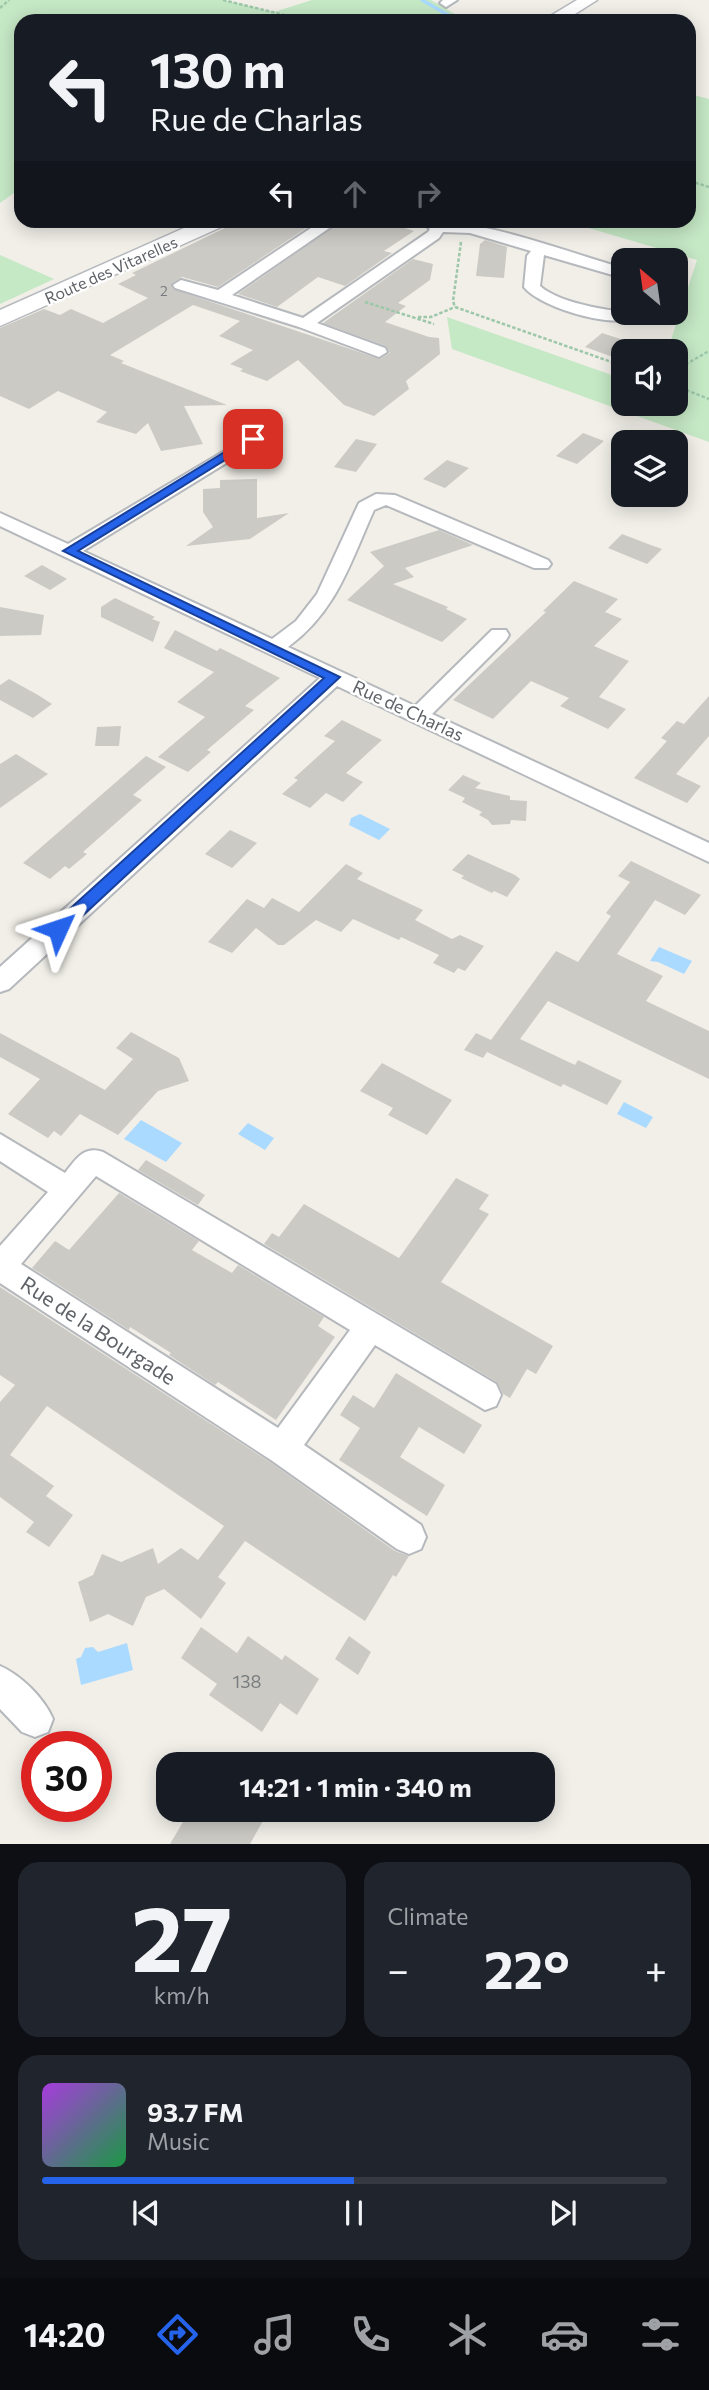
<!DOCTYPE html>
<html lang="en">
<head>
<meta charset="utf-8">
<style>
  body { margin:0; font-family:Commissioner,sans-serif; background:#20242c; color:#f1f3f6; height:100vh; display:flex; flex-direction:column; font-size:26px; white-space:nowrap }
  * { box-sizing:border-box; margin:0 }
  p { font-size:23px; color:#9ea1a6 }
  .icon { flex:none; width:38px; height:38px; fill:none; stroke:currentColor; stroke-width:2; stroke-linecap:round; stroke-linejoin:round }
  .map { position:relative; height:1844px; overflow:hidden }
  .drawer { display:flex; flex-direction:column; gap:18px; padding:18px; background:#0d0f14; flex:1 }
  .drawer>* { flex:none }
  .hud { position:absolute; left:14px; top:14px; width:682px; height:214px; border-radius:21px; box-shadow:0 4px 18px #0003; background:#171b24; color:#f1f3f6; overflow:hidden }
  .needle { width:46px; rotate:331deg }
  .fabs { position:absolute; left:611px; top:248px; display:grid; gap:14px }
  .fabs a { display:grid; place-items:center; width:77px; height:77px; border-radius:14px; background:#171b24; box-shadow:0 4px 18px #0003; font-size:35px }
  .speed { position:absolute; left:21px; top:1731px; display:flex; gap:14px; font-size:35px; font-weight:700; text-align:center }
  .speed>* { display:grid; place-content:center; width:91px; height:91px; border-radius:50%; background:#171b24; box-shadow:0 4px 18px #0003; line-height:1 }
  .speed .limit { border:10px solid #d22; background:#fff; color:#111 }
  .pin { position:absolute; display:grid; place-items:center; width:60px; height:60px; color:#fff; margin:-30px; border-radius:14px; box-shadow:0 4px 10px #0006 }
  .me { position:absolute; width:77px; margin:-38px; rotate:48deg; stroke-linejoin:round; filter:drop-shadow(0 0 5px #0008) }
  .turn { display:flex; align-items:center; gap:24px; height:147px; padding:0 21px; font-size:32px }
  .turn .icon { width:91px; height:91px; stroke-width:2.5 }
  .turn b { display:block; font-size:49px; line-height:60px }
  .lanes { display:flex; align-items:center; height:66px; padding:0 21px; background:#0003; justify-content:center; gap:35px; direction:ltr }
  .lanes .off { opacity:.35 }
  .big { font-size:52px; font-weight:700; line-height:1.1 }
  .drawer .tile { flex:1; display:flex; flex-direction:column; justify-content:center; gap:10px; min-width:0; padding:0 24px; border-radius:21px; background:#20242c }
  .drawer .dial { align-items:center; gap:0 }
  .dial b { font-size:91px; line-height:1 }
  .song { display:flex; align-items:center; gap:21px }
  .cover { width:84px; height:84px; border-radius:10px; background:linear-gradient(135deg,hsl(280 70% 55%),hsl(140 70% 35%)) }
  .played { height:7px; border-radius:4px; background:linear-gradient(90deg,#2563eb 50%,#363941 50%) }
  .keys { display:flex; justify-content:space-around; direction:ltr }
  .heat { display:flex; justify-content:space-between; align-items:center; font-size:38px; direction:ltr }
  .drawer .tiles { flex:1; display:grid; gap:18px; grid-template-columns:1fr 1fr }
  .tile:last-child { grid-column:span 2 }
  .trip { position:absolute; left:156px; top:1752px; width:399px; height:70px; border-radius:21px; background:#171b24; box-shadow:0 4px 18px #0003; font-weight:700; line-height:70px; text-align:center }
  .tab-bar { display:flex; height:112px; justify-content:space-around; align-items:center; background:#090b0e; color:#9ea1a6 }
  .tab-bar .icon { width:49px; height:49px }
  .tab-bar .selected { color:#2563eb }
  .tab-bar b { font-size:32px; color:#f1f3f6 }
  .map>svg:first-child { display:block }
</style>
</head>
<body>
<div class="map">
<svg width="709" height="1844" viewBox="0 0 709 1844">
  <rect width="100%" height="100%" fill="#f1efe8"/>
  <path fill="#c5e8c5" d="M0,0H223L274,12L312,0H431L467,21H21V188L0,203Z
    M690,94L709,99V442L452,349L447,317L623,379V404H676V352H667L697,260L565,221L690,220Z
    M0,255L54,279L0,304Z"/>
  <path fill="#aadaff" d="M360,814L390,829L379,840L349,825L351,818Z
    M659,947L692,961L684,974L658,962L650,961Z
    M624,1102L653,1117L646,1128L617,1114Z
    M141,1120L182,1143L166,1162L124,1139Z
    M248,1123L274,1138L265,1150L238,1134Z
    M127,1643L133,1670L81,1685L76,1659L81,1657L85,1648L93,1647L98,1652Z"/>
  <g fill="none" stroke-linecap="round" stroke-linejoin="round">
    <path stroke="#aadaff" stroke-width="3.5" d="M422,0L448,15L466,21"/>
  </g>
  <path fill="#cccac5" d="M233,220H318L218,287L182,277L172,283L173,289L380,359L390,353L386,346L323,323L413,259L433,264L430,280L398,303L406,306L385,322L429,337L439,338L440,354L406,381L409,389L374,416L344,405L298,360L267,381L240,371L243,369L230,364L253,350L219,336L240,321L193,305L110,355L124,361L121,363L227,405L184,406L203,444L161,451L148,423L136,434L96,422L107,412L58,391L29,409L0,396V328L44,309L60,315L71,309L103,323L148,298L118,284L136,275L132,273L229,226Z
    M343,220H381L414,231L384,251L392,253L345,286L318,277L277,307L238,294Z
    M485,240L507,247L504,278L476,276L480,244Z
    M602,333L642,346L610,356L585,347Z
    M583,433L604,441L577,464L556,456Z
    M356,439L377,444L356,472L334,467Z
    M447,460L469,468L445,488L423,479Z
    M257,479V518L289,513L250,539L186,546L213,527L203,512V489L220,488V480Z
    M439,530L473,545L405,568L414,577L393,584L448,607L446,609L467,619L442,642L347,600L384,566L370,552Z
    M622,534L648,544L662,549L647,564L608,548Z
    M42,565L67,579L50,590L24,576Z
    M574,581L618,599L605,612L622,619L594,646L629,661L599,697L626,709L608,729L560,706L569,698L531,681L493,719L453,700L546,612L543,611Z
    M115,598L155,617L152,619L160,622L153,642L101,617V607Z
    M0,607L44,615L41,635L0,636Z
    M175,630L217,651L220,648L280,678L245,706L254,710L207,750L211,752L188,772L158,757L205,717L177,702L214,672L164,648Z
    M9,679L38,695L52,704L33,718L0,700V685Z
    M709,696V736L676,774L701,786L687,803L634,778L667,741L661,738L677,721L684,724Z
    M342,720L382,740L346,773L363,782L343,802L326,793L310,808L282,794L298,780L294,778L335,741L324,736Z
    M121,726L119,746H95L97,727Z
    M16,754L48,774L0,808V764Z
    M146,756L166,767L133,795L142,800L83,852L87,854L69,869L65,866L50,879L23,863Z
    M463,775L481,783L475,788L510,796V800L527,801L526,821L511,820L510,824L492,825L488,820L479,815L482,812L462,802L465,798L448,790Z
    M230,830L257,843L232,868L205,854Z
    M468,854L515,875L520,879L507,897L494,891L492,893L461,878L464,876L452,870Z
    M631,861L701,895L685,915L655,900L617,954L663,976L646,1001L709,1031V1079L548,1001L520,1039L575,1065L578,1060L622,1081L607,1105L563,1084L561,1087L487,1052L483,1058L464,1050L476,1033L491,1040L556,951L578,962L611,916L606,913L630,882L618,876Z
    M346,864L363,873L357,879L423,910L415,920L452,939L460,935L484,946L465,971L458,968L454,973L433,963L439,955L401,937L399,940L353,919L341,932L316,920L284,945H278L256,928L232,953L208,942L247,899L264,908L272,898L299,912Z
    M131,1032L179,1058L189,1081L158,1091L118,1135L80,1114L61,1136L54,1131L48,1138L8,1114L40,1079L0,1057V1033L105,1090L133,1059L116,1048Z
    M382,1063L452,1100L427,1135L388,1115L393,1108L360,1091Z
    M146,1160L172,1175L205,1195L198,1205L138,1170Z
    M456,1178L489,1195L479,1209L489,1214L441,1282L553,1346L536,1374L527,1369L510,1398L503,1394L497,1382L264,1244L272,1233L279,1237L304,1204L399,1258Z
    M119,1193L199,1241L192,1250L232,1273L238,1265L324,1317L318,1326L335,1337L276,1420L218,1382L215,1385L169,1355L171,1353L130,1327L129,1330L32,1268L55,1241L69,1250Z
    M0,1287L270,1462L395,1551L409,1556L396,1577L393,1575L365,1621L245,1541L218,1577L226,1583L201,1619L164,1589L146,1597L133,1626L108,1614L90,1622L78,1582L93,1575L102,1554L121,1562L153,1548L158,1564L181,1548L198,1560L224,1526L47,1406L10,1455L54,1486L46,1496L73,1515L49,1547L26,1532L34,1522L0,1497V1402L15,1385L0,1375Z
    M396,1373L482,1425L464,1454L419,1427L400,1457L445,1485L427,1516L339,1460L360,1428L340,1415L353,1395L374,1408Z
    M201,1627L237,1653L248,1636L282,1660L285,1655L319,1679L297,1715L280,1703L262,1732L209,1695L217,1684L181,1658Z
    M349,1636L371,1652L358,1675L335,1659Z
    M190,1810H197L215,1822L222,1810H269L250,1844H170Z"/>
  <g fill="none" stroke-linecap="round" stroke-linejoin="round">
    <g stroke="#b5b8bc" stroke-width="4">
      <path id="minor" d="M457,0L446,7L440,3L443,0Z
        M323,220H341L232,295L303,318L428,232L430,229L418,220C487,220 557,249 623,268V278L544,255L540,286C561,305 620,313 646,313C625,334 540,308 524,287L527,256L531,251L470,233L443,232L439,238L317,323L385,348L387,352L379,357L299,327L175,288L173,285L181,280L218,290Z
        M253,434L262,439L259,443L83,551L272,639L296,621L317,594L359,503L376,494L395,495L548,560L551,564L548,568H534L386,505L374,510C350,563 337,611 288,647L415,706L492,630H506L509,635L506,640L432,714L709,843V862L337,686L9,989L0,992V967L320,678L0,526V513L68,544Z
        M0,1134L65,1173C76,1159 84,1145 103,1152L496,1384L501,1395L496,1406L485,1410L375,1345L304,1445L421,1525L426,1537L421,1549L409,1554L397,1549L271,1460L0,1283V1246L48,1192L0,1161ZM96,1176L350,1330L278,1428L21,1264Z
        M0,1666C21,1675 44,1698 53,1719L48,1732L35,1737L22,1732L0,1709Z"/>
    </g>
    <g stroke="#b6babf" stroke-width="3">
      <path id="secondary" d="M577,0H597L564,21H542Z
        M202,220H231L228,224L0,326V310Z"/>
    </g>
    <path stroke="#9cc7a9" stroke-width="2.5" stroke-dasharray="3.5 2" stroke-linecap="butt" d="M223,0L309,21
      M0,8L9,0
      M690,181L709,187
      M461,242L453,301L455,307L623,366
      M365,302L434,324
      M418,317H431L455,307
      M676,370L709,351
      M676,386L709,399"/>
    <use href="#minor" fill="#fff" fill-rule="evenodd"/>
    <use href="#secondary" fill="#fff" fill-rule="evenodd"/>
  </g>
  <path fill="#2563eb" stroke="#184099" stroke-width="2" d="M249,437L259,439L78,551L340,677L64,933H52L50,929L52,925L324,678L63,551Z"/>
  <g text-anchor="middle" stroke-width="5" stroke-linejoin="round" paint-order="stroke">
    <g font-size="14" fill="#7a7d7f">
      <text x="164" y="296">2</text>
    </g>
    <g font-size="16" fill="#5f6368" stroke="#fff">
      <text transform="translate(111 270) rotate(-24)" y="6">Route des Vitarelles</text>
    </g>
    <g font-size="18" fill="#5f6368" stroke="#fff">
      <text transform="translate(408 711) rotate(25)" y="6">Rue de Charlas</text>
    </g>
    <g font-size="18" fill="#7a7d7f">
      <text x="247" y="1688">138</text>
    </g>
    <g font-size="21" fill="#5f6368" stroke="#fff">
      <text transform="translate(98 1331) rotate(33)" y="7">Rue de la Bourgade</text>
    </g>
  </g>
</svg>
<div class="fabs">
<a><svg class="needle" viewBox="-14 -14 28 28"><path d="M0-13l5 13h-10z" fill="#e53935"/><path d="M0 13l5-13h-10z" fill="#9ea1a6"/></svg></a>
<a><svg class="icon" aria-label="sound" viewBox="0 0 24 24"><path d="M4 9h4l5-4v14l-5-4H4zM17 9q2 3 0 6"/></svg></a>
<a><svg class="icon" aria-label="layers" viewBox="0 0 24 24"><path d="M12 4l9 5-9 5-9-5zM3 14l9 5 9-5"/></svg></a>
</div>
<div class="speed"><div class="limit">30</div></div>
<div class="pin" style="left:253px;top:439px;background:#d93025"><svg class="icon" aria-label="arrive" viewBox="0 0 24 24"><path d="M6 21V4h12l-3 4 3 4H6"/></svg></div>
<svg class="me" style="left:58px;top:929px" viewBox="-20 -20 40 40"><path d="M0-17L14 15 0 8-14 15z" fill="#2563eb" stroke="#fff" stroke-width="4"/></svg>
<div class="trip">14:21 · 1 min · 340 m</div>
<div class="hud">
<div class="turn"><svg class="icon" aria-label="left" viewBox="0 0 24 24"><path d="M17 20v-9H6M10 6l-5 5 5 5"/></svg><div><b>130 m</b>Rue de Charlas</div></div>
<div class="lanes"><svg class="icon" aria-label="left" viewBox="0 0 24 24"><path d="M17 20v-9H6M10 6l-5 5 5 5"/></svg><svg class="icon off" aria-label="ahead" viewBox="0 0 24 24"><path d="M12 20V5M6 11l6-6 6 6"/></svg><svg class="icon off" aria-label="right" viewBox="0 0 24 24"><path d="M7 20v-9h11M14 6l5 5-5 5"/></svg></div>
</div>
</div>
<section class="drawer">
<div class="tiles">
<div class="tile dial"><b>27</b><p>km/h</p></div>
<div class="tile"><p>Climate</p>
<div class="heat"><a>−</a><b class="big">22°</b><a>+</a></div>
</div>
<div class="tile">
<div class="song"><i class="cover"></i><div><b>93.7 FM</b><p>Music</p></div></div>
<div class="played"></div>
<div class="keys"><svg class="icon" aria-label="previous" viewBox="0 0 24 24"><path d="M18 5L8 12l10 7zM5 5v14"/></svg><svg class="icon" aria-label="pause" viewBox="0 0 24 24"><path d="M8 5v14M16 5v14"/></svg><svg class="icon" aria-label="next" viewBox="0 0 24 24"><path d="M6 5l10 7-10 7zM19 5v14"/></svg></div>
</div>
</div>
</section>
<nav class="tab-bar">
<b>14:20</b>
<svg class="icon selected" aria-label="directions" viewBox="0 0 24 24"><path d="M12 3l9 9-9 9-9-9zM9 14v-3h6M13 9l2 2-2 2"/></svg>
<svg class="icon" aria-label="music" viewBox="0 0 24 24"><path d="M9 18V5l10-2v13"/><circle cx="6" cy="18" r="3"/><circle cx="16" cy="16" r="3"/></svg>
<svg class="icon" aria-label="phone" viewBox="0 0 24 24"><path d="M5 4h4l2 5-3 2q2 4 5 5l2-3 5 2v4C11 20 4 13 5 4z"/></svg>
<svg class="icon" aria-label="climate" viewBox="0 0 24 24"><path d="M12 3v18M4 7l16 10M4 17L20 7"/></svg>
<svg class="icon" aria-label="car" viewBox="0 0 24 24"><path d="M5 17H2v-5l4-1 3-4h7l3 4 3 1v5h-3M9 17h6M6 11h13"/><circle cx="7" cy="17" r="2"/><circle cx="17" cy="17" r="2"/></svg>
<svg class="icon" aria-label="filters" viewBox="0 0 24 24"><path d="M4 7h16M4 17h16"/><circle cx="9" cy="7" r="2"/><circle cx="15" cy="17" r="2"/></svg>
</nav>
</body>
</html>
